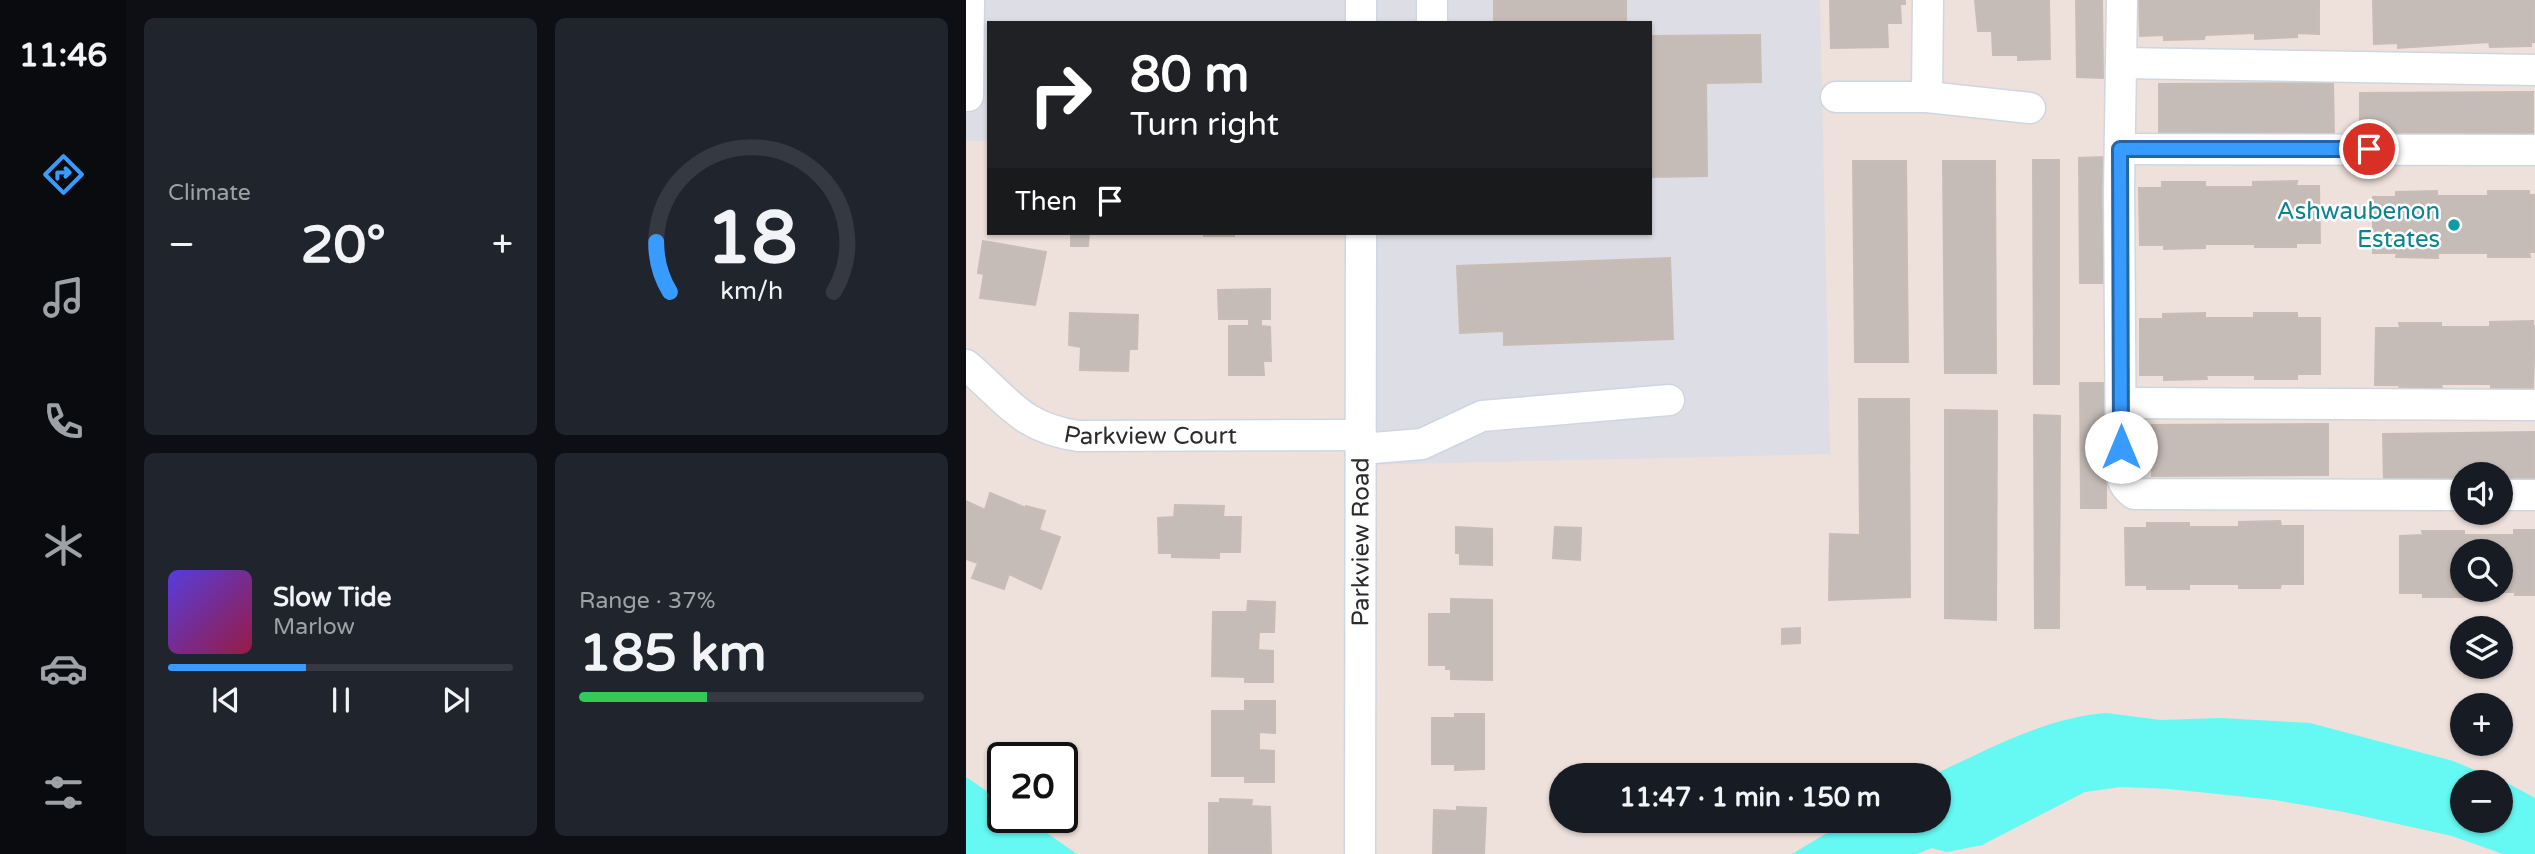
<!DOCTYPE html>
<html lang="en">
<head>
<meta charset="utf-8">
<style>
  body { margin:0; font-family:"Varela Round",sans-serif; background:#20242c; color:#f1f3f6; height:100vh; display:flex; flex-direction:column; font-size:26px; white-space:nowrap }
  * { box-sizing:border-box; margin:0 }
  p { font-size:23px; color:#9ea1a6 }
  .icon { flex:none; width:38px; height:38px; fill:none; stroke:currentColor; stroke-width:2; stroke-linecap:round; stroke-linejoin:round }
  .map { position:relative; flex:1; overflow:hidden }
  .side { display:flex; flex-direction:column; gap:18px; padding:18px; background:#0d0f14; width:840px }
  .side>* { flex:none }
  .banner { position:absolute; left:21px; top:21px; width:665px; height:214px; border-radius:0px; box-shadow:0 2px 5px #0004; background:#202124; color:#fff; overflow:hidden }
  .fabs { position:absolute; left:1484px; top:462px; display:grid; gap:14px }
  .fabs a { display:grid; place-items:center; width:63px; height:63px; border-radius:50%; background:#171b24; box-shadow:0 2px 5px #0004; font-size:35px }
  .speed { position:absolute; left:21px; top:742px; display:flex; gap:14px; font-size:35px; font-weight:700; text-align:center }
  .speed>* { display:grid; place-content:center; width:91px; height:91px; border-radius:50%; background:#171b24; box-shadow:0 2px 5px #0004; line-height:1 }
  .speed .limit { border:4px solid #111; border-radius:10px; background:#fff; color:#111 }
  .pin { position:absolute; display:grid; place-items:center; width:60px; height:60px; color:#fff; margin:-30px; border:4px solid #fff; border-radius:50%; box-shadow:0 2px 7px #0007 }
  .me { position:absolute; width:77px; margin:-38px; rotate:0deg; stroke-linejoin:round; filter:drop-shadow(0 0 5px #0008) }
  .turn { display:flex; align-items:center; gap:24px; height:147px; padding:0 28px; font-size:32px }
  .turn .icon { width:91px; height:91px; stroke-width:2.5 }
  .turn b { display:block; font-size:49px; line-height:60px }
  .then { display:flex; align-items:center; height:66px; padding:0 28px; background:#0003; gap:14px; font-size:26px }
  .big { font-size:52px; font-weight:700; line-height:1.1 }
  .side .tile { flex:1; display:flex; flex-direction:column; justify-content:center; gap:10px; min-width:0; padding:0 24px; border-radius:10px; background:#20242c }
  .side .dial { align-items:center; gap:0 }
  .dial svg { height:182px; overflow:visible; fill:none; stroke:#363941; stroke-width:7; stroke-linecap:round; text-anchor:middle }
  .dial text { fill:#f1f3f6; stroke:none }
  .song { display:flex; align-items:center; gap:21px }
  .cover { width:84px; height:84px; border-radius:10px; background:linear-gradient(135deg,hsl(250 70% 55%),hsl(340 70% 35%)) }
  .played { height:7px; border-radius:4px; background:linear-gradient(90deg,#379bff 40%,#363941 40%) }
  .keys { display:flex; justify-content:space-around; direction:ltr }
  .heat { display:flex; justify-content:space-between; align-items:center; font-size:38px; direction:ltr }
  .charge { height:10px; border-radius:5px; background:linear-gradient(90deg,#34c759 37%,#363941 0) }
  .side .tiles { flex:1; display:grid; gap:18px; grid-template-columns:repeat(2,1fr) }
  .trip { position:absolute; left:583px; top:763px; width:402px; height:70px; border-radius:35px; background:#171b24; box-shadow:0 2px 5px #0004; font-weight:700; line-height:70px; text-align:center }
  main { display:flex; flex:1; min-height:0 }
  .tabs { display:flex; flex-direction:column; width:126px; justify-content:space-around; align-items:center; background:#090b0e; color:#9ea1a6 }
  .tabs .icon { width:49px; height:49px }
  .tabs .current { color:#379bff }
  .tabs b { font-size:32px; color:#f1f3f6 }
  .map>svg:first-child { display:block }
</style>
</head>
<body>
<main>
<nav class="tabs">
<b>11:46</b>
<svg class="icon current" aria-label="directions" viewBox="0 0 24 24"><path d="M12 3l9 9-9 9-9-9zM9 14v-3h6M13 9l2 2-2 2"/></svg>
<svg class="icon" aria-label="music" viewBox="0 0 24 24"><path d="M9 18V5l10-2v13"/><circle cx="6" cy="18" r="3"/><circle cx="16" cy="16" r="3"/></svg>
<svg class="icon" aria-label="phone" viewBox="0 0 24 24"><path d="M5 4h4l2 5-3 2q2 4 5 5l2-3 5 2v4C11 20 4 13 5 4z"/></svg>
<svg class="icon" aria-label="climate" viewBox="0 0 24 24"><path d="M12 3v18M4 7l16 10M4 17L20 7"/></svg>
<svg class="icon" aria-label="car" viewBox="0 0 24 24"><path d="M5 17H2v-5l4-1 3-4h7l3 4 3 1v5h-3M9 17h6M6 11h13"/><circle cx="7" cy="17" r="2"/><circle cx="17" cy="17" r="2"/></svg>
<svg class="icon" aria-label="filters" viewBox="0 0 24 24"><path d="M4 7h16M4 17h16"/><circle cx="9" cy="7" r="2"/><circle cx="15" cy="17" r="2"/></svg>
</nav>
<section class="side">
<div class="tiles">
<div class="tile"><p>Climate</p>
<div class="heat"><a>−</a><b class="big">20°</b><a>+</a></div>
</div>
<div class="tile dial"><svg viewBox="0 0 100 80">
<path d="M14 69A42 42 0 1 1 86 69"/>
<path d="M14 69A42 42 0 0 1 8 47" stroke="#379bff"/>
<text x="50" y="56" font-size="32" font-weight="700">18</text>
<text x="50" y="72" font-size="11">km/h</text>
</svg></div>
<div class="tile">
<div class="song"><i class="cover"></i><div><b>Slow Tide</b><p>Marlow</p></div></div>
<div class="played"></div>
<div class="keys"><svg class="icon" aria-label="previous" viewBox="0 0 24 24"><path d="M18 5L8 12l10 7zM5 5v14"/></svg><svg class="icon" aria-label="pause" viewBox="0 0 24 24"><path d="M8 5v14M16 5v14"/></svg><svg class="icon" aria-label="next" viewBox="0 0 24 24"><path d="M6 5l10 7-10 7zM19 5v14"/></svg></div>
</div>
<div class="tile"><p>Range · 37%</p><b class="big">185 km</b><div class="charge"></div></div>
</div>
</section>
<div class="map">
<svg width="1569" height="854" viewBox="0 0 1569 854">
  <rect width="100%" height="100%" fill="#eee0db"/>
  <path fill="#dddde6" d="M0,0H854L864,454L395,465V233H684V23H23V141H0Z"/>
  <path fill="#66f8f2" fill-rule="evenodd" d="M1140,713L1195,720L1255,718L1344,723L1487,761L1545,785L1569,798V854H1537L1486,836L1378,812L1309,800L1203,789L1155,787L1119,792L1016,845L981,852L965,848L951,854H826L881,821H973V775H967C1023,749 1078,718 1140,713ZM1496,782H1535V821H1496Z
    M0,777L37,802V817H58L111,854H0Z"/>
  <path fill="#c6bcb7" stroke="#c9bcb5" stroke-width="2" fill-rule="evenodd" d="M528,0H660V23H528Z
    M864,0H939V4H934L935,23H921L922,47L865,48Z
    M1009,0H1083L1084,59L1052,60V55H1027L1026,31H1012Z
    M1110,0H1136L1137,78L1111,77Z
    M1173,0H1353V34L1331,33V37L1289,39V33L1239,35L1238,39L1198,40V35L1174,36Z
    M1407,0H1569V42H1565V46L1524,47L1523,42L1432,48V43L1408,44Z
    M794,35L795,82L740,83L741,176L684,177V36Z
    M1367,83L1368,135L1193,137V84Z
    M1567,92V144L1394,145V93Z
    M1138,157L1139,283H1114L1113,158Z
    M1067,160H1093V384H1068Z
    M887,161H940L942,362H889Z
    M977,161H1029L1030,373H979Z
    M1331,181L1330,186H1353L1354,243H1330V247H1289V244H1239V248L1198,249V245H1174L1173,188H1196V182H1239V187H1287V182Z
    M1471,191V196H1522V191H1563V195H1569V252H1563L1564,257H1522V253H1472V258L1430,257L1431,253H1407V197H1430V192Z
    M105,233H123L122,246H105Z
    M238,233H268V236H238Z
    M17,241L80,252L69,305L14,298L18,274L12,273Z
    M704,258L707,339L538,345V331L494,333L491,266Z
    M304,289V319H295V326L304,327L305,361H297L298,375H263V326H283V319H253L252,290Z
    M104,313L172,315L171,349H163L162,371L114,370L115,347L103,345Z
    M1239,313V318H1288V313H1331V318H1354V374H1331V379H1289V375H1240L1241,379L1198,380V375H1174V319H1197V314Z
    M1567,321V326H1569L1567,388H1525V384H1475L1476,389H1434L1433,385H1409L1410,328H1434L1433,323H1475V327H1524V322Z
    M1114,383H1140V508H1115Z
    M893,399H943L944,597L863,600L864,534L894,535Z
    M979,410L1031,411L1030,620L979,618Z
    M1068,415L1094,416L1093,628H1069Z
    M1362,424V475L1186,476V425Z
    M1569,432V482L1535,483V474H1496V483L1418,484L1417,434Z
    M24,493L60,508V506L79,511L73,530L94,537L75,589L43,574L38,589L6,578L12,563L0,559V501L19,510Z
    M209,505L258,506L257,517H275L274,552H253V558L206,557V553H193L192,518L208,517Z
    M1314,521L1315,526H1337V584H1315L1314,588H1273V584H1223V589H1181V585H1160L1159,528H1181V523H1223V527H1273V522Z
    M490,527L526,529V565L494,564V553H490Z
    M589,527L615,528L614,560L587,558Z
    M1548,530H1569V595H1549V592H1499V597H1457V593H1434V536L1457,535L1456,531H1498V535H1548ZM1496,551H1535V590H1496Z
    M485,599L526,600V680L485,679V669H480V665H463V614H485Z
    M282,601L309,602L308,632H293L292,650L307,651V682H279V677L246,676L247,612H281Z
    M834,628V643L816,644V629Z
    M279,701H309V733L293,732V750L308,751V782H279V776H246V711H279Z
    M489,714H518V769L489,770V764H466V718H489Z
    M254,799L286,800L285,806L304,807L305,854H243V803H254Z
    M491,807L520,808L518,854H467L468,810L491,811Z"/>
  <g fill="none" stroke-linecap="round" stroke-linejoin="round">
    <g stroke="#ced7e1" stroke-width="33">
      <g id="minor">
        <path d="M395,0V23"/>
        <path d="M466,0V23"/>
        <path d="M962,0L961,97L1064,108"/>
        <path d="M1156,0L1153,191L1155,469C1156,480 1158,487 1168,494L1496,495"/>
        <path d="M1155,63L1569,70"/>
        <path d="M0,96H2L3,0"/>
        <path d="M870,97H961"/>
        <path d="M1154,149L1569,150"/>
        <path id="s1" d="M0,365C42,400 53,427 112,436L395,435"/>
        <path d="M1155,403L1569,405"/>
        <path d="M395,449L456,444L516,416L703,400"/>
        <path d="M1535,495H1569"/>
        <path id="s2" d="M394,854L395,233"/>
      </g>
    </g>
    <use href="#minor" stroke="#fff" stroke-width="30"/>
  </g>
  <g fill="none" stroke-linecap="round" stroke-linejoin="round">
    <g stroke="#2465a6" stroke-width="18">
      <path id="route" d="M1155,447L1154,149H1403"/>
    </g>
    <use href="#route" stroke="#379bff" stroke-width="12"/>
  </g>
  <circle fill="#0f9aa8" stroke="#fff" stroke-width="2.5" cx="1488" cy="225" r="7"/>
  <g text-anchor="middle" stroke-width="5" stroke-linejoin="round" paint-order="stroke">
    <g font-size="24" fill="#0d838f" stroke="#fff" text-anchor="end">
      <text x="1474" y="219">Ashwaubenon<tspan x="1474" dy="28">Estates</tspan></text>
    </g>
    <g font-size="24" fill="#2b2b2b" stroke="#fff">
      <text dy="8" stroke="none"><textPath href="#s1" startOffset="208">Parkview Court</textPath></text>
      <text dy="8" stroke="none"><textPath href="#s2" startOffset="312">Parkview Road</textPath></text>
    </g>
  </g>
</svg>
<div class="fabs">
<a><svg class="icon" aria-label="sound" viewBox="0 0 24 24"><path d="M4 9h4l5-4v14l-5-4H4zM17 9q2 3 0 6"/></svg></a>
<a><svg class="icon" aria-label="search" viewBox="0 0 24 24"><circle cx="10" cy="10" r="6"/><path d="M15 15l6 6"/></svg></a>
<a><svg class="icon" aria-label="layers" viewBox="0 0 24 24"><path d="M12 4l9 5-9 5-9-5zM3 14l9 5 9-5"/></svg></a>
<a>+</a>
<a>−</a>
</div>
<div class="speed"><div class="limit">20</div></div>
<div class="pin" style="left:1403px;top:149px;background:#d93025"><svg class="icon" aria-label="arrive" viewBox="0 0 24 24"><path d="M6 21V4h12l-3 4 3 4H6"/></svg></div>
<svg class="me" style="left:1155px;top:447px" viewBox="-20 -20 40 40"><circle r="19" fill="#fff"/><path d="M0-13L10 11 0 6-10 11z" fill="#379bff"/></svg>
<div class="trip">11:47 · 1 min · 150 m</div>
<div class="banner">
<div class="turn"><svg class="icon" aria-label="right" viewBox="0 0 24 24"><path d="M7 20v-9h11M14 6l5 5-5 5"/></svg><div><b>80 m</b>Turn right</div></div>
<div class="then">Then<svg class="icon" aria-label="arrive" viewBox="0 0 24 24"><path d="M6 21V4h12l-3 4 3 4H6"/></svg></div>
</div>
</div>
</main>
</body>
</html>
